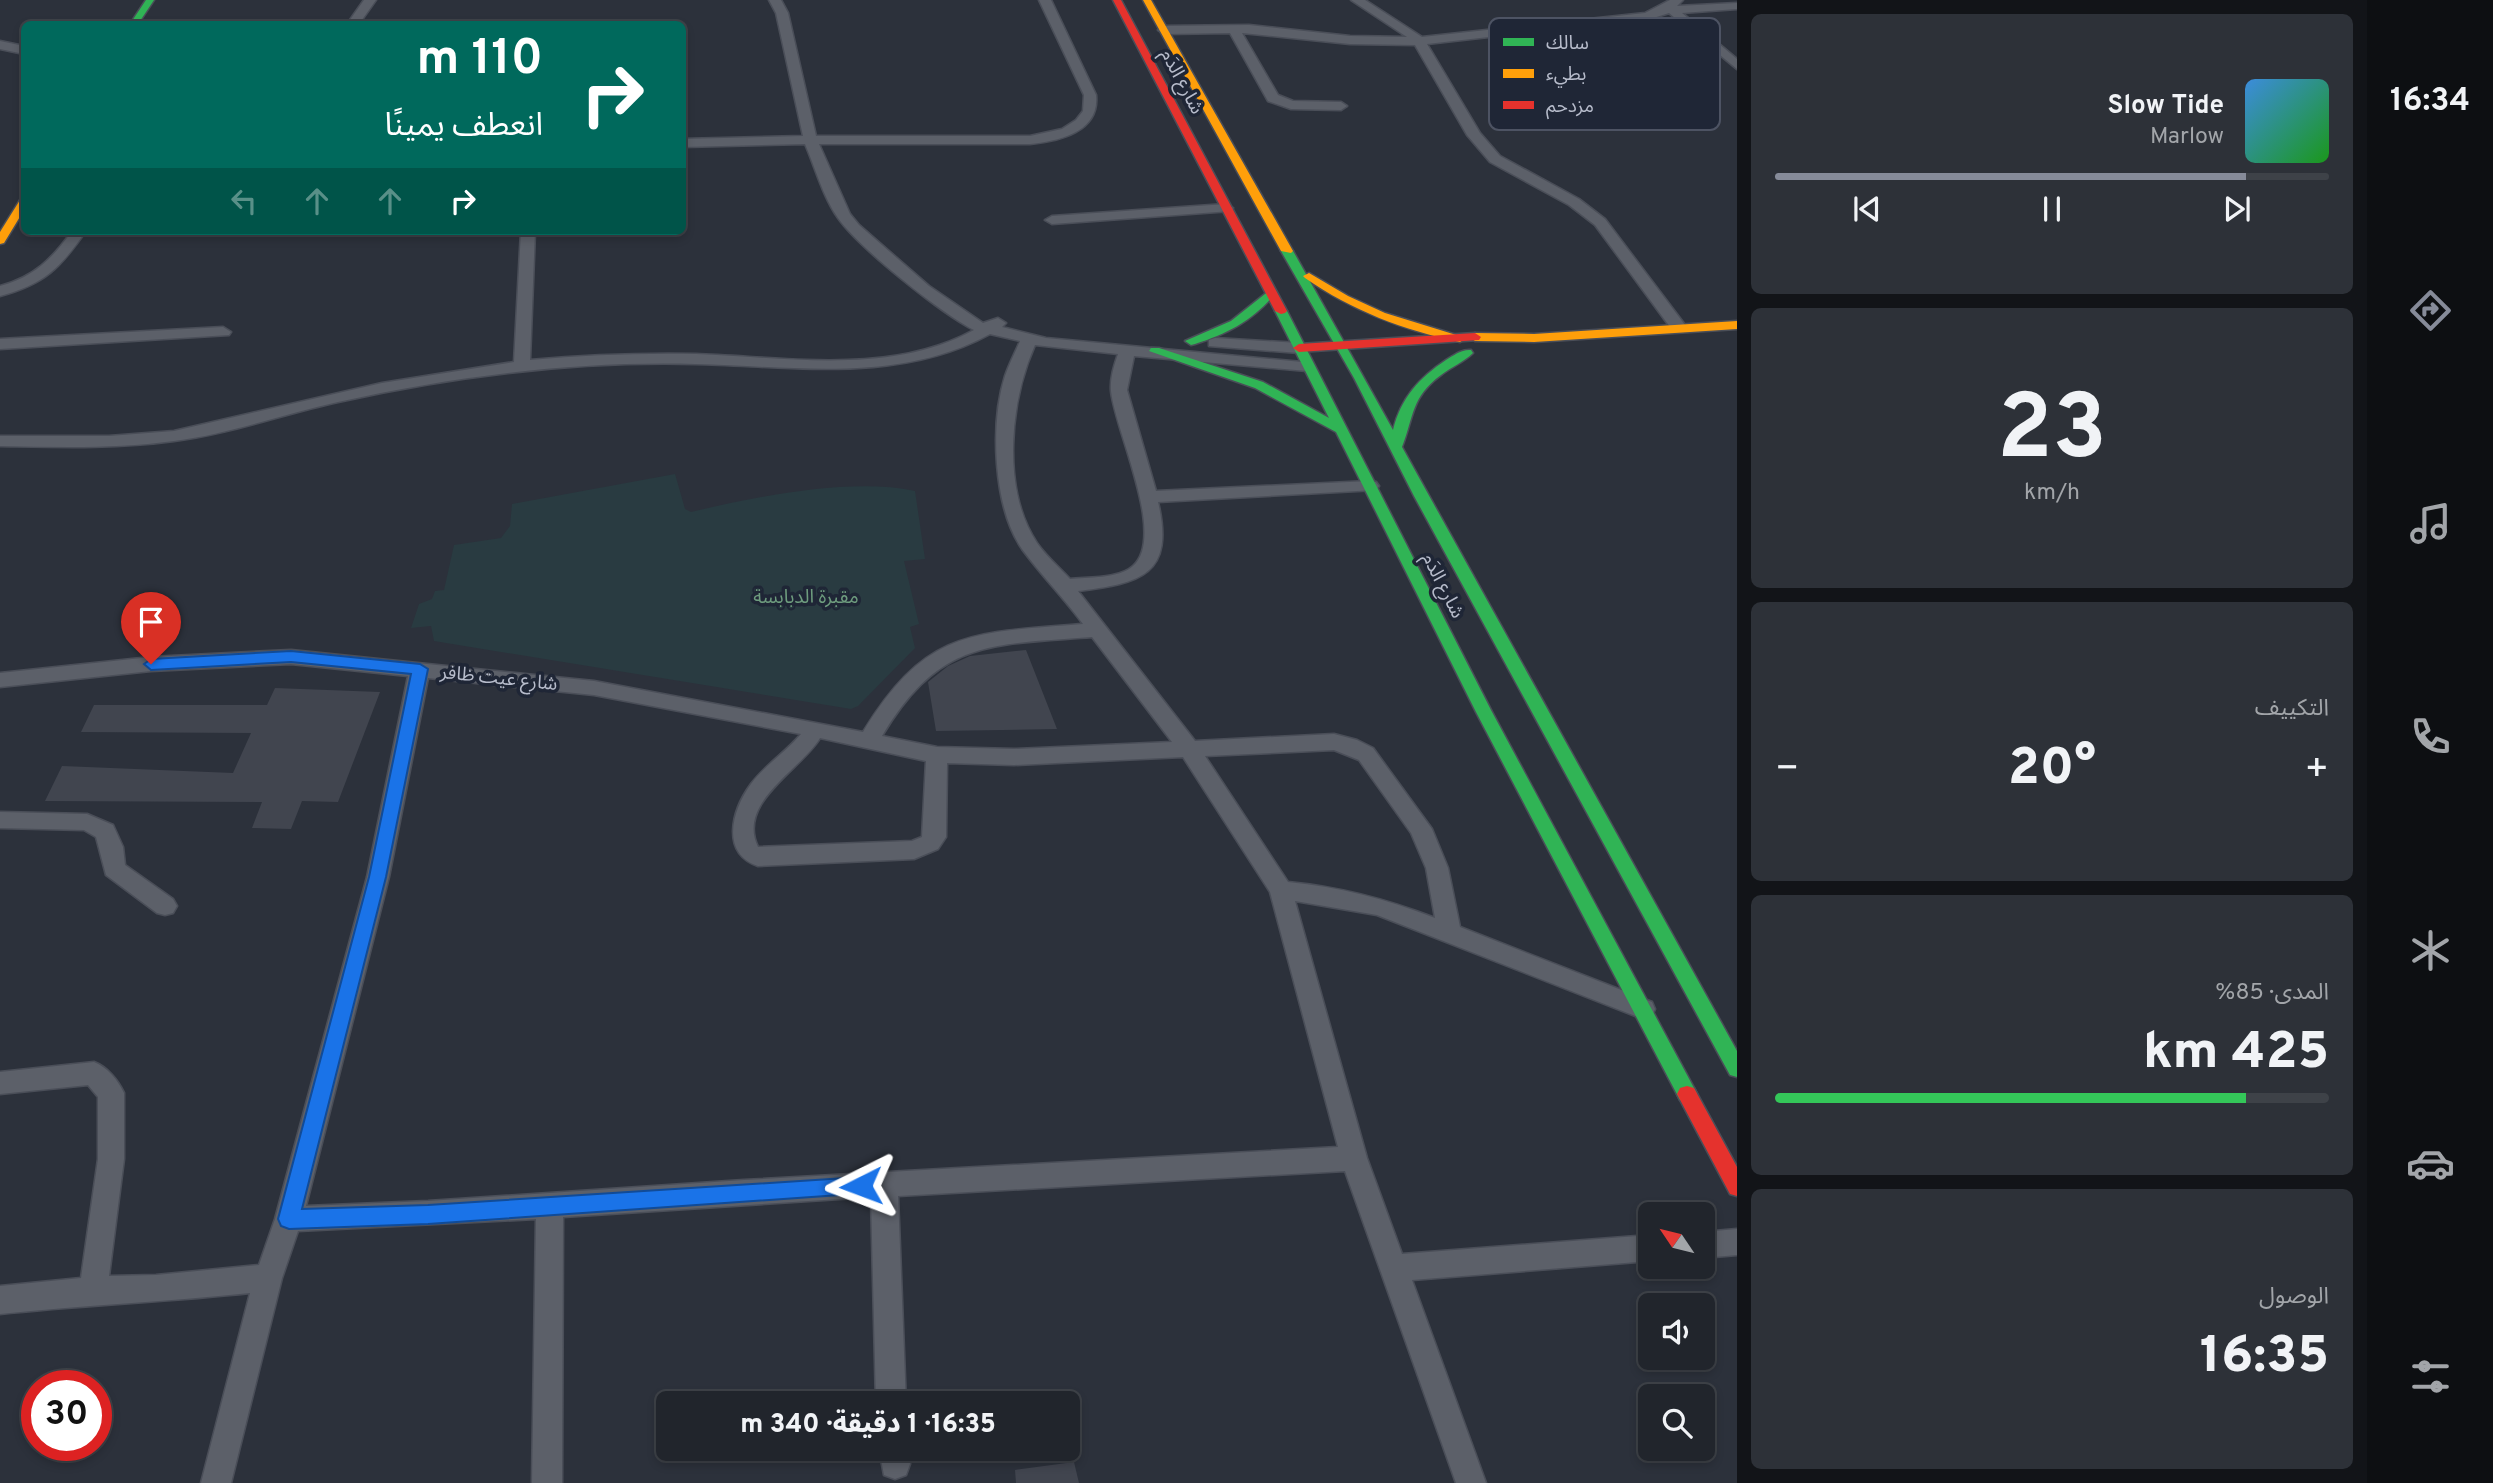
<!DOCTYPE html>
<html lang="ar">
<head>
<meta charset="utf-8">
<style>
  body { margin:0; font-family:Overpass,"Noto Sans Arabic",sans-serif; background:#2d3138; color:#f1f3f6; direction:rtl; height:100vh; display:flex; flex-direction:column; font-size:26px; white-space:nowrap }
  * { box-sizing:border-box; margin:0 }
  p { font-size:23px; color:#a2a5a9 }
  .icon { flex:none; width:38px; height:38px; fill:none; stroke:currentColor; stroke-width:2; stroke-linecap:round; stroke-linejoin:round }
  .map { position:relative; flex:1; overflow:hidden; direction:ltr }
  .drawer { display:flex; flex-direction:column; gap:14px; padding:14px; background:#121418; width:630px }
  .drawer>* { flex:none }
  .banner { position:absolute; left:21px; top:21px; width:665px; height:214px; border-radius:10px; box-shadow:0 4px 10px #0003,0 0 0 2px #3e4248; direction:rtl; background:#00695c; color:#fff; overflow:hidden }
  .needle { width:46px; rotate:305deg }
  .controls { position:absolute; left:1638px; top:1202px; display:grid; gap:14px }
  .controls a { display:grid; place-items:center; width:77px; height:77px; border-radius:10px; background:#21252c; box-shadow:0 4px 10px #0003,0 0 0 2px #3e4248; font-size:35px }
  .speed { position:absolute; left:21px; top:1370px; display:flex; gap:14px; font-size:35px; font-weight:700; text-align:center }
  .speed>* { display:grid; place-content:center; width:91px; height:91px; border-radius:50%; background:#21252c; box-shadow:0 4px 10px #0003,0 0 0 2px #3e4248; line-height:1 }
  .speed .limit { border:10px solid #d22; background:#fff; color:#111 }
  .pin { position:absolute; display:grid; place-items:center; width:60px; height:60px; color:#fff; margin:-72px -30px; border-radius:50% 50% 50% 0; rotate:-45deg; box-shadow:0 0 7px #0007 }
  .pin .icon { rotate:45deg }
  .me { position:absolute; width:77px; margin:-38px; rotate:267deg; stroke-linejoin:round; filter:drop-shadow(0 0 5px #0008) }
  .turn { display:flex; align-items:center; gap:24px; height:147px; padding:0 28px; font-size:32px }
  .turn .icon { width:91px; height:91px; stroke-width:2.5 }
  .turn b { display:block; font-size:49px; line-height:60px }
  .lanes { display:flex; align-items:center; height:66px; padding:0 28px; background:#0003; justify-content:center; gap:35px; direction:ltr }
  .lanes .off { opacity:.35 }
  .big { font-size:52px; font-weight:800; line-height:1.1 }
  .drawer .widget { flex:1; display:flex; flex-direction:column; justify-content:center; gap:10px; min-width:0; padding:0 24px; border-radius:10px; background:#2d3138 }
  .drawer .dial { align-items:center; gap:0 }
  .dial b { font-size:91px; line-height:1 }
  .song { display:flex; align-items:center; gap:21px }
  .cover { width:84px; height:84px; border-radius:10px; background:linear-gradient(135deg,hsl(210 70% 55%),hsl(120 70% 35%)) }
  .played { height:7px; border-radius:4px; background:linear-gradient(90deg,#868b99 85%,#3e4248 85%) }
  .keys { display:flex; justify-content:space-around; direction:ltr }
  .heat { display:flex; justify-content:space-between; align-items:center; font-size:38px; direction:ltr }
  .charge { height:10px; border-radius:5px; background:linear-gradient(90deg,#34c759 85%,#3e4248 0) }
  .trip { position:absolute; left:656px; top:1391px; width:424px; height:70px; border-radius:10px; background:#21252c; box-shadow:0 4px 10px #0003,0 0 0 2px #3e4248; font-weight:800; line-height:70px; text-align:center; direction:rtl }
  main { display:flex; flex:1; min-height:0 }
  .tab-bar { display:flex; flex-direction:column; width:126px; justify-content:space-around; align-items:center; background:#0d0f12; color:#a2a5a9 }
  .tab-bar .icon { width:49px; height:49px }
  .tab-bar .active { color:#868b99 }
  .tab-bar b { font-size:32px; color:#f1f3f6 }
  .map>svg:first-child { display:block }
</style>
</head>
<body>
<main>
<nav class="tab-bar">
<b>16:34</b>
<svg class="icon active" aria-label="directions" viewBox="0 0 24 24"><path d="M12 3l9 9-9 9-9-9zM9 14v-3h6M13 9l2 2-2 2"/></svg>
<svg class="icon" aria-label="music" viewBox="0 0 24 24"><path d="M9 18V5l10-2v13"/><circle cx="6" cy="18" r="3"/><circle cx="16" cy="16" r="3"/></svg>
<svg class="icon" aria-label="phone" viewBox="0 0 24 24"><path d="M5 4h4l2 5-3 2q2 4 5 5l2-3 5 2v4C11 20 4 13 5 4z"/></svg>
<svg class="icon" aria-label="climate" viewBox="0 0 24 24"><path d="M12 3v18M4 7l16 10M4 17L20 7"/></svg>
<svg class="icon" aria-label="car" viewBox="0 0 24 24"><path d="M5 17H2v-5l4-1 3-4h7l3 4 3 1v5h-3M9 17h6M6 11h13"/><circle cx="7" cy="17" r="2"/><circle cx="17" cy="17" r="2"/></svg>
<svg class="icon" aria-label="filters" viewBox="0 0 24 24"><path d="M4 7h16M4 17h16"/><circle cx="9" cy="7" r="2"/><circle cx="15" cy="17" r="2"/></svg>
</nav>
<section class="drawer">
<div class="widget">
<div class="song"><i class="cover"></i><div><b>Slow Tide</b><p>Marlow</p></div></div>
<div class="played"></div>
<div class="keys"><svg class="icon" aria-label="previous" viewBox="0 0 24 24"><path d="M18 5L8 12l10 7zM5 5v14"/></svg><svg class="icon" aria-label="pause" viewBox="0 0 24 24"><path d="M8 5v14M16 5v14"/></svg><svg class="icon" aria-label="next" viewBox="0 0 24 24"><path d="M6 5l10 7-10 7zM19 5v14"/></svg></div>
</div>
<div class="widget dial"><b>23</b><p>km/h</p></div>
<div class="widget"><p>التكييف</p>
<div class="heat"><a>−</a><b class="big">20°</b><a>+</a></div>
</div>
<div class="widget"><p>المدى · 85%</p><b class="big">425 km</b><div class="charge"></div></div>
<div class="widget"><p>الوصول</p><b class="big">16:35</b></div>
</section>
<div class="map">
<svg width="1737" height="1483" viewBox="0 0 1737 1483">
  <rect width="100%" height="100%" fill="#2c313b"/>
  <path fill="#293b41" d="M675,474L685,509L691,512C755,497 850,477 915,491L925,559L904,561L919,624L910,627L915,648L858,706L851,709L434,641L431,626L411,628L419,604L432,599L435,591L444,590L454,545L501,538L510,526L512,504Z"/>
  <path fill="#41454f" d="M1026,650L1057,729L936,731L928,682L948,666L970,656Z
    M275,688L380,692L338,802L302,801L291,829L252,828L262,802L45,801L62,766L233,773L251,733L81,732L94,705H267Z
    M1074,1462L1079,1483H1016L1015,1470Z"/>
  <g fill="none" stroke-linecap="round" stroke-linejoin="round">
    <g stroke="#4a4e58" stroke-width="3">
      <path id="street" d="M364,0H376L359,24H347Z
        M769,0H781L788,13L816,136H1030L1062,129L1076,120L1083,111L1084,95L1039,0H1051L1096,95C1100,132 1059,141 1030,144H819L850,214L859,225L929,286L983,323L998,318L1006,323L1002,327L1046,338L1313,363V369L1307,371L1134,356L1127,390L1156,491L1370,481L1376,482L1379,486L1376,490L1158,502C1175,575 1141,583 1078,591L1195,741L1334,734L1357,740L1373,748L1432,829L1448,868L1460,927L1652,1002L1655,1009L1652,1016L1643,1019L1377,915L1295,901L1367,1158L1402,1254L1650,1235V1261L1412,1280L1486,1483H1456L1345,1171L898,1196L906,1404H876L871,1197L563,1217L562,1483H532L536,1219L298,1231L282,1278L231,1483H201L250,1293C167,1302 83,1305 0,1314V1286L81,1278L98,1159V1097L88,1085L0,1094V1072L94,1062C107,1067 118,1080 124,1093V1159L109,1276L156,1275L259,1265L275,1219L367,877L408,676L291,664L151,671L0,687V673L151,657L291,650L594,681L863,732C926,629 972,633 1083,624C1064,598 1041,575 1022,549C993,507 990,423 1005,376C1009,364 1015,353 1020,341L990,334C899,384 793,366 695,364C575,361 455,376 338,402C283,414 230,434 174,441C116,449 58,447 0,446V436H109L174,431L382,383L514,362L521,231H535L530,360C585,355 640,353 696,354C786,357 890,376 974,330C942,314 858,247 838,218C823,197 815,167 805,144L682,147V139L803,136L776,13ZM1035,345L1118,354C1114,366 1110,378 1111,391C1115,431 1167,536 1133,566C1119,579 1087,577 1070,579C1059,567 1046,556 1037,543C1001,489 1010,401 1035,345ZM1092,637L1172,742L1014,749L937,747L882,736C940,639 990,645 1092,637ZM428,678L594,695L801,734C786,752 765,765 751,784C732,810 720,853 758,866L914,859L938,849L946,837L947,763L1014,765L1183,757L1270,892L1338,1147L744,1180L428,1201L306,1206L389,877ZM820,738L926,761L922,837L912,841L758,847C736,802 802,769 820,738ZM1334,750L1359,760L1411,833L1426,868L1435,918C1386,899 1340,887 1288,882L1205,756Z
        M1351,0H1365L1422,37L1645,13L1670,0H1683L1677,6L1737,3V9L1682,13L1737,59V69L1669,13L1647,20L1582,27L1659,98V104L1654,105L1569,28L1427,44L1480,133L1500,156L1579,199L1605,219L1685,325V331H1673L1595,225L1569,205L1490,162L1467,135L1415,45L1350,44L1242,33L1278,95L1293,101L1341,102L1347,106L1341,110L1291,109L1268,101L1230,33L1164,34L1158,30L1164,26L1249,25L1350,36L1407,37Z
        M0,41L24,46V54L0,49Z
        M1226,204L1233,208L1231,211L1052,224L1045,220L1052,216Z
        M72,231H86C60,268 45,284 0,296V286C34,277 52,259 72,231Z
        M223,327L231,332L229,335L0,349V339Z
        M1215,338L1299,343L1307,348L1299,353L1209,346V340Z
        M0,812L87,814L113,825L123,847L125,865L173,899L177,906L173,913L165,915L157,913L106,875L96,837L84,830L0,828Z
        M1737,1229V1255L1703,1258V1232Z
        M879,1449H909L910,1464L906,1475L895,1479L884,1475Z"/>
    </g>
    <g stroke="#4a4e58" stroke-width="3">
      <path id="fast" d="M146,0H154L138,24H130Z
        M1287,248L1293,251L1393,430C1401,398 1419,378 1446,360C1454,355 1462,349 1471,350L1473,353C1464,362 1451,367 1441,375C1411,397 1414,416 1402,447L1737,1051V1077L1730,1075L1414,496L1354,378L1281,251Z
        M1270,290L1274,291V295C1252,321 1227,334 1195,344L1191,345L1185,341L1231,321Z
        M1281,308L1287,311L1492,712L1694,1088L1697,1094L1694,1100L1687,1102L1680,1100L1476,712L1336,432L1255,388L1149,351L1151,348H1159L1263,382L1329,418L1275,311Z"/>
    </g>
    <g stroke="#4a4e58" stroke-width="3">
      <path id="slow" d="M1143,0H1151L1293,251L1291,253L1281,251Z
        M24,199V210L4,243L0,244V232L20,200Z
        M1309,273L1348,296L1385,313L1466,338L1460,342C1403,330 1353,311 1305,278L1303,276Z
        M1737,321V329L1534,342L1475,341L1469,337L1475,333L1534,334Z"/>
    </g>
    <g stroke="#4a4e58" stroke-width="3">
      <path id="jam" d="M1113,0H1121L1287,311L1285,313L1281,314L1275,311Z
        M1475,333L1481,337L1479,340L1299,352L1293,348L1299,344Z
        M1687,1086L1694,1088L1737,1167V1196L1730,1194L1677,1094L1680,1088Z"/>
    </g>
    <use href="#street" fill="#5c6069" fill-rule="evenodd"/>
    <use href="#fast" fill="#30b455" fill-rule="evenodd"/>
    <use href="#slow" fill="#ff9f0a" fill-rule="evenodd"/>
    <use href="#jam" fill="#e5322d" fill-rule="evenodd"/>
  </g>
  <path fill="#1a73e8" stroke="#114b97" stroke-width="2" d="M291,651L420,664L428,669L386,877L302,1209L428,1205L861,1177L868,1179L871,1186L868,1193L428,1224L289,1229L281,1226L278,1219L369,877L411,674L291,662L151,670L144,664L151,659Z"/>
  <g text-anchor="middle" stroke-width="7" stroke-linejoin="round" paint-order="stroke">
    <g font-size="19" fill="#b7bccb" stroke="#1f2636">
      <text transform="translate(1183 81) rotate(62)" y="7">شارع الدَم</text>
      <text transform="translate(1444 585) rotate(63)" y="7">شارع الدَم</text>
      <text transform="translate(499 677) rotate(6)" y="7">شارع عيت ظافر</text>
    </g>
    <g font-size="19" fill="#6e9c7e" stroke="#1f2636">
      <text x="806" y="603">مقبرة الدبابسة</text>
    </g>
  </g>
  <rect x="1489" y="18" width="231" height="112" rx="10" fill="#1f2636" stroke="#4d5363" stroke-width="2"/>
  <rect x="1503" y="38" width="31" height="8" fill="#30b455"/>
  <rect x="1503" y="69" width="31" height="9" fill="#ff9f0a"/>
  <rect x="1503" y="101" width="31" height="8" fill="#e5322d"/>
  <g font-size="19" fill="#b7bccb">
    <text x="1546" y="49">سالك</text>
    <text x="1546" y="80">بطيء</text>
    <text x="1546" y="112">مزدحم</text>
  </g>
</svg>
<div class="controls">
<a><svg class="needle" viewBox="-14 -14 28 28"><path d="M0-13l5 13h-10z" fill="#e53935"/><path d="M0 13l5-13h-10z" fill="#a2a5a9"/></svg></a>
<a><svg class="icon" aria-label="sound" viewBox="0 0 24 24"><path d="M4 9h4l5-4v14l-5-4H4zM17 9q2 3 0 6"/></svg></a>
<a><svg class="icon" aria-label="search" viewBox="0 0 24 24"><circle cx="10" cy="10" r="6"/><path d="M15 15l6 6"/></svg></a>
</div>
<div class="speed"><div class="limit">30</div></div>
<div class="pin" style="left:151px;top:664px;background:#d93025"><svg class="icon" aria-label="arrive" viewBox="0 0 24 24"><path d="M6 21V4h12l-3 4 3 4H6"/></svg></div>
<svg class="me" style="left:861px;top:1186px" viewBox="-20 -20 40 40"><path d="M0-17L14 15 0 8-14 15z" fill="#1a73e8" stroke="#fff" stroke-width="4"/></svg>
<div class="trip">16:35 · 1 دقيقة · 340 m</div>
<div class="banner">
<div class="turn"><svg class="icon" aria-label="right" viewBox="0 0 24 24"><path d="M7 20v-9h11M14 6l5 5-5 5"/></svg><div><b>110 m</b>انعطف يمينًا</div></div>
<div class="lanes"><svg class="icon off" aria-label="left" viewBox="0 0 24 24"><path d="M17 20v-9H6M10 6l-5 5 5 5"/></svg><svg class="icon off" aria-label="ahead" viewBox="0 0 24 24"><path d="M12 20V5M6 11l6-6 6 6"/></svg><svg class="icon off" aria-label="ahead" viewBox="0 0 24 24"><path d="M12 20V5M6 11l6-6 6 6"/></svg><svg class="icon" aria-label="right" viewBox="0 0 24 24"><path d="M7 20v-9h11M14 6l5 5-5 5"/></svg></div>
</div>
</div>
</main>
</body>
</html>
